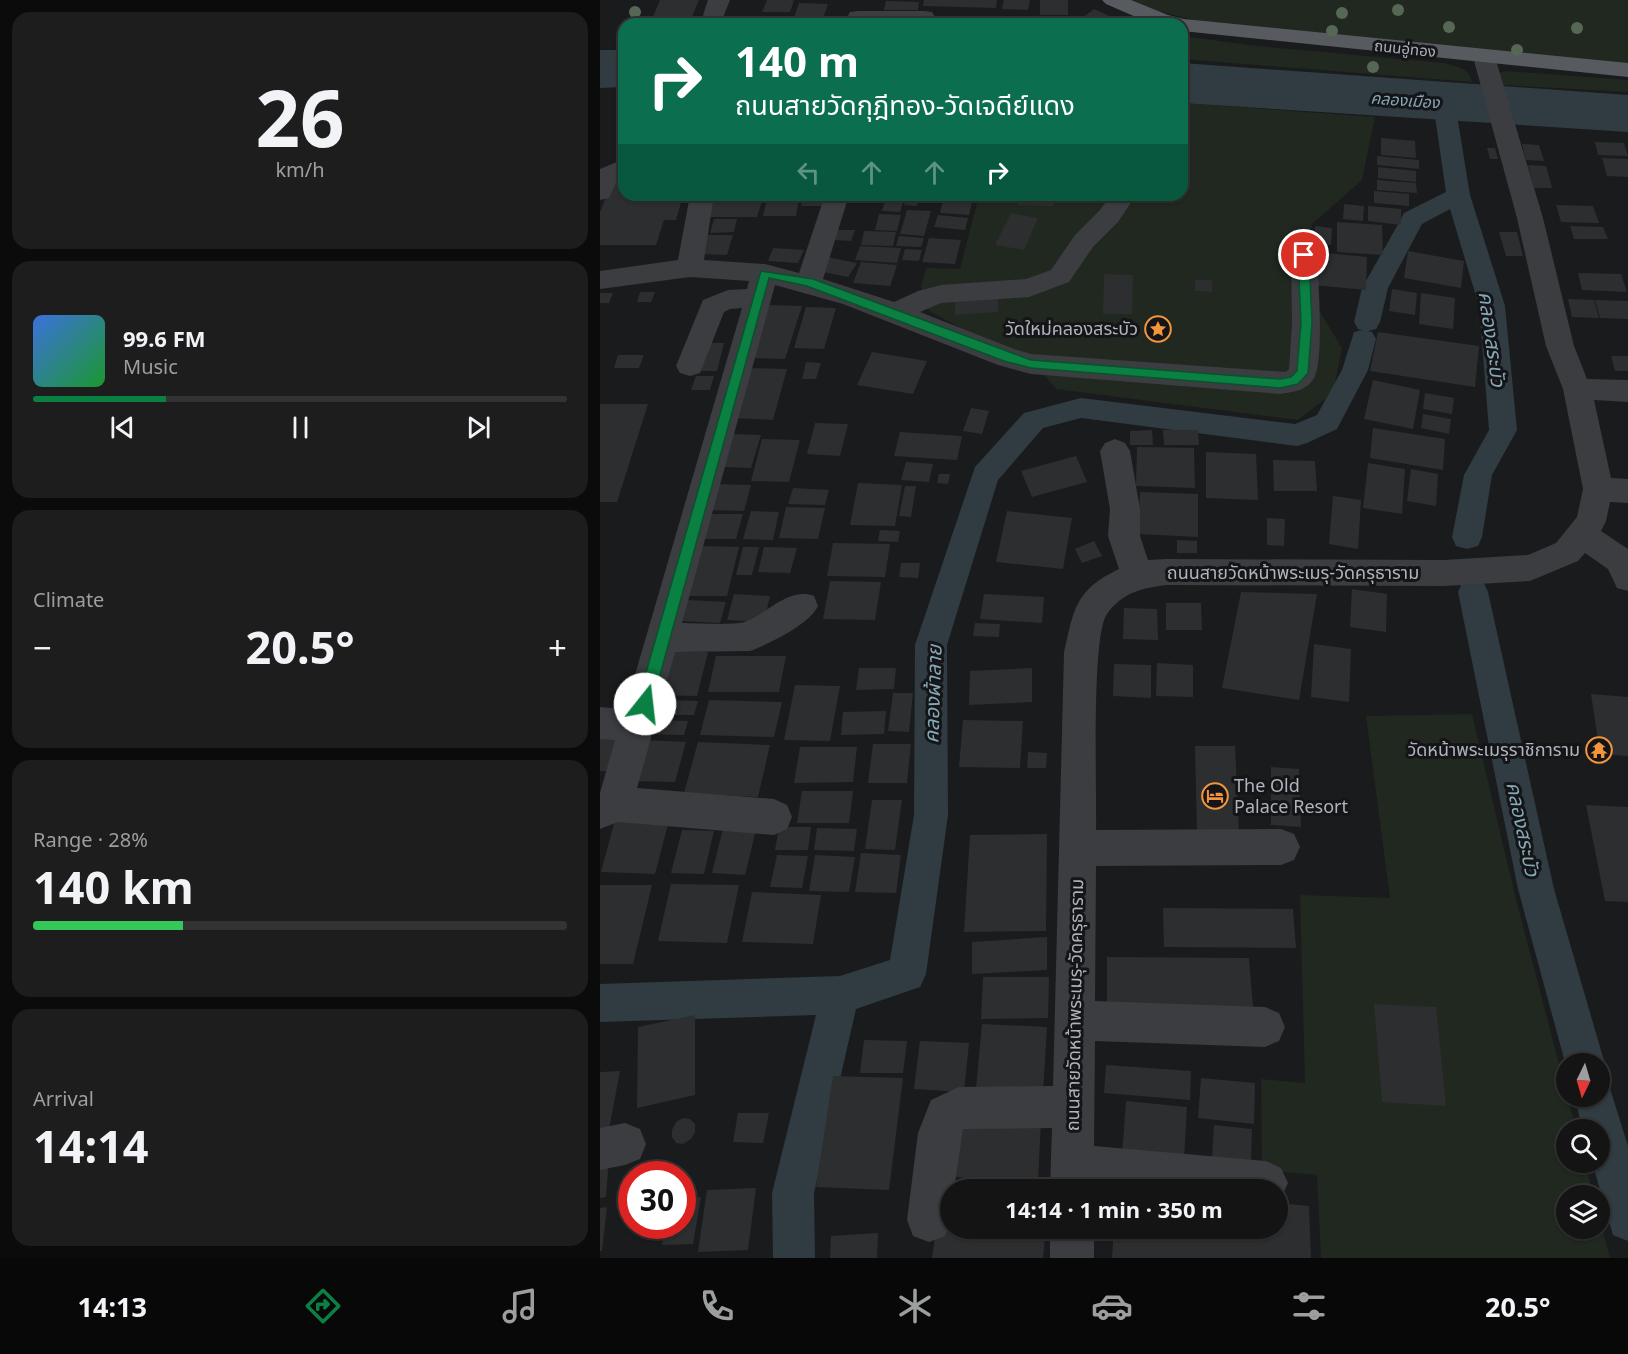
<!DOCTYPE html>
<html lang="en">
<head>
<meta charset="utf-8">
<style>
  body { margin:0; font-family:"Noto Sans","Noto Sans Thai",sans-serif; background:#1d1d1e; color:#f1f3f6; height:100vh; display:flex; flex-direction:column; font-size:22px; white-space:nowrap }
  * { box-sizing:border-box; margin:0 }
  p { font-size:20px; color:#9d9ea0 }
  .icon { flex:none; width:33px; height:33px; fill:none; stroke:currentColor; stroke-width:2; stroke-linecap:round; stroke-linejoin:round }
  .map { position:relative; flex:1; overflow:hidden }
  .panel { display:flex; flex-direction:column; gap:12px; padding:12px; background:#0b0b0c; width:600px }
  .panel>* { flex:none }
  .banner { position:absolute; left:18px; top:18px; width:570px; height:183px; border-radius:18px; box-shadow:0 2px 4px #0004,0 0 0 2px #333334; background:#0b6e4f; color:#fff; overflow:hidden }
  .needle { width:39px; rotate:185deg }
  .controls { position:absolute; left:956px; top:1053px; display:grid; gap:12px }
  .controls a { display:grid; place-items:center; width:54px; height:54px; border-radius:50%; background:#141415; box-shadow:0 2px 4px #0004,0 0 0 2px #333334; font-size:30px }
  .speed { position:absolute; left:18px; top:1161px; display:flex; gap:12px; font-size:30px; font-weight:700; text-align:center }
  .speed>* { display:grid; place-content:center; width:78px; height:78px; border-radius:50%; background:#141415; box-shadow:0 2px 4px #0004,0 0 0 2px #333334; line-height:1 }
  .speed .limit { border:9px solid #d22; background:#fff; color:#111 }
  .pin { position:absolute; display:grid; place-items:center; width:51px; height:51px; color:#fff; margin:-26px; border:3px solid #fff; border-radius:50%; box-shadow:0 2px 6px #0007 }
  .me { position:absolute; width:66px; margin:-33px; rotate:16deg; stroke-linejoin:round; filter:drop-shadow(0 0 4px #0008) }
  .turn { display:flex; align-items:center; gap:21px; height:126px; padding:0 18px; font-size:27px }
  .turn .icon { width:78px; height:78px; stroke-width:2.5 }
  .turn b { display:block; font-size:42px; line-height:51px }
  .lanes { display:flex; align-items:center; height:57px; padding:0 18px; background:#0003; justify-content:center; gap:30px; direction:ltr }
  .lanes .off { opacity:.35 }
  .big { font-size:45px; font-weight:700; line-height:1.1 }
  .panel .tile { flex:1; display:flex; flex-direction:column; justify-content:center; gap:9px; min-width:0; padding:0 21px; border-radius:18px; background:#1d1d1e }
  .panel .dial { align-items:center; gap:0 }
  .dial b { font-size:78px; line-height:1 }
  .song { display:flex; align-items:center; gap:18px }
  .cover { width:72px; height:72px; border-radius:9px; background:linear-gradient(135deg,hsl(220 70% 55%),hsl(130 70% 35%)) }
  .played { height:6px; border-radius:3px; background:linear-gradient(90deg,#0b8043 25%,#333334 25%) }
  .keys { display:flex; justify-content:space-around; direction:ltr }
  .heat { display:flex; justify-content:space-between; align-items:center; font-size:33px; direction:ltr }
  .charge { height:9px; border-radius:4px; background:linear-gradient(90deg,#34c759 28%,#333334 0) }
  .trip { position:absolute; left:340px; top:1179px; width:348px; height:60px; border-radius:30px; background:#141415; box-shadow:0 2px 4px #0004,0 0 0 2px #333334; font-weight:700; line-height:60px; text-align:center }
  .dock { display:flex; height:96px; justify-content:space-around; align-items:center; background:#080808; color:#9d9ea0 }
  .dock .icon { width:42px; height:42px }
  .dock .on { color:#0b8043 }
  .dock b { font-size:27px; color:#f1f3f6 }
  main { display:flex; flex:1; min-height:0 }
  .map>svg:first-child { display:block }
</style>
</head>
<body>
<main>
<section class="panel">
<div class="tile dial"><b>26</b><p>km/h</p></div>
<div class="tile">
<div class="song"><i class="cover"></i><div><b>99.6 FM</b><p>Music</p></div></div>
<div class="played"></div>
<div class="keys"><svg class="icon" aria-label="previous" viewBox="0 0 24 24"><path d="M18 5L8 12l10 7zM5 5v14"/></svg><svg class="icon" aria-label="pause" viewBox="0 0 24 24"><path d="M8 5v14M16 5v14"/></svg><svg class="icon" aria-label="next" viewBox="0 0 24 24"><path d="M6 5l10 7-10 7zM19 5v14"/></svg></div>
</div>
<div class="tile"><p>Climate</p>
<div class="heat"><a>−</a><b class="big">20.5°</b><a>+</a></div>
</div>
<div class="tile"><p>Range · 28%</p><b class="big">140 km</b><div class="charge"></div></div>
<div class="tile"><p>Arrival</p><b class="big">14:14</b></div>
</section>
<div class="map">
<svg width="1028" height="1258" viewBox="0 0 1028 1258">
  <rect width="100%" height="100%" fill="#1a1b1c"/>
  <path fill="#202820" d="M530,0H1028V64L613,25L555,10Z
    M582,36L657,46L843,63C855,66 870,68 872,82L582,59Z
    M906,71L1028,80V92L902,85L899,73Z
    M582,103L775,117L762,180L712,224L707,257L713,300L742,348L733,393L698,420L456,389L440,370L329,311L321,287L326,268L360,269L379,195H582Z
    M872,714L915,895L976,1129L966,1130V1162L985,1163L993,1195L966,1196V1228H999V1217L1010,1258H721L717,1175L662,1170L661,1079L705,1083L700,895L790,898L766,716Z"/>
  <path fill="#303c41" d="M0,50H24V87L0,88Z
    M582,63L1028,95V132L582,103Z"/>
  <g fill="none" stroke-linecap="round" stroke-linejoin="round">
    <path fill="#303c41" fill-rule="evenodd" d="M844,96L852,98L855,103L870,195L905,306L917,430L892,475L882,537L878,546L867,549L856,546L852,537L864,475L889,430L879,306L850,209L822,224L788,288L780,322L776,329L768,331L772,332L776,339L768,370L737,429L707,443L697,446L481,418L443,428L398,480L347,645L348,815L326,974L320,987L256,1009L214,1193L215,1258H173L172,1193L216,1015L0,1022V984L240,976L290,960L314,815L315,645L375,467L424,413L481,398L695,424L717,415L742,370L754,332L762,330L758,329L754,322L762,288L801,219L804,213L846,192L833,103L836,98Z
      M873,579L884,583L888,592L954,889L1005,1064L999,1078V1064H966V1066L918,889L858,592L862,583Z
      M999,1078L1008,1082L1028,1146V1241L1013,1235L992,1162H999V1130H983L974,1096H999Z"/>
  </g>
  <path fill="#2d2e30" d="M60,0H99L91,19H52Z
    M167,0H194L190,12H162Z
    M324,0H397L396,8L323,6Z
    M404,0H430L428,10L402,9Z
    M440,0H468V15H440Z
    M286,1L319,2L318,10H284Z
    M199,3L228,4L222,21L193,20Z
    M494,9L514,18L505,24H496L482,18Z
    M459,16L471,21L467,24H449Z
    M382,17H399L398,24H381Z
    M406,18H428V24H405Z
    M781,138L815,141L816,158L781,155Z
    M995,142L1024,143L1028,156L998,155Z
    M922,144L939,145L944,161L926,160Z
    M887,148H895L898,159H890Z
    M777,156L819,160V169L777,165Z
    M1002,158L1028,159V177L1007,176Z
    M928,165L946,166L952,188H934Z
    M778,167L816,171V182L778,178Z
    M21,174H24V195H73L70,203H81L76,220H64L56,245H0V212L12,182H17Z
    M777,180L816,183L817,193L777,190Z
    M774,191L809,194V206L774,203Z
    M204,195H229L227,206H201Z
    M287,195H305L300,212L282,211Z
    M307,195H320L317,206L304,205Z
    M420,195H455L453,206L418,205Z
    M110,198H163L157,217H105Z
    M167,199H199L196,216H163Z
    M343,201L372,203L369,215L340,213Z
    M744,204L764,206L763,221L743,219Z
    M956,205L993,206L999,223L961,222Z
    M768,206L801,209V225L768,221Z
    M307,210L331,211L324,236L300,234Z
    M411,213L438,218L424,250L395,245Z
    M279,214L301,215L297,231L275,230Z
    M338,215L368,218L365,230L334,227Z
    M114,219H137L134,232L110,233Z
    M737,222L782,225L783,255L737,252Z
    M715,226L732,228L731,245L714,243Z
    M970,226L1003,227L1008,239H974Z
    M237,230H255L251,241L234,240Z
    M264,231L296,232L293,246L261,245Z
    M899,232H917L923,256H906Z
    M108,235H133L127,255L101,254Z
    M299,236L324,238L321,247L296,246Z
    M329,238L361,240L355,264L322,262Z
    M260,246L301,248L297,263L255,260Z
    M173,248L204,250L198,263L168,261Z
    M305,249L322,250L319,261L302,260Z
    M808,251L864,261L861,288L804,278Z
    M715,252L767,257L766,290L713,285Z
    M227,257L257,263L248,277L218,271Z
    M261,262L297,265L290,286L253,283Z
    M978,273L1021,274L1027,292L982,290Z
    M504,274L533,275L532,314H503Z
    M595,280H612V292L595,291Z
    M792,289L817,293L815,315L789,311Z
    M40,292H55L51,302H37Z
    M0,293H13L9,303H0Z
    M821,293L855,298L853,329L819,324Z
    M398,297V312L355,315V300Z
    M968,299L994,300L999,318L972,317Z
    M995,300L1028,301V319L1000,318Z
    M168,305L202,306L185,359L150,358Z
    M206,307L236,308L224,349L194,348Z
    M778,332L879,346L875,387L770,371Z
    M101,343H124L117,371H93Z
    M272,352L327,361L313,394L257,385Z
    M18,355H44L39,368H14Z
    M1011,356H1028V371H1015Z
    M206,362L221,363L216,379H202Z
    M148,368L187,369L173,420L133,418Z
    M96,376H114L110,390H91Z
    M773,380L820,390L813,429L764,419Z
    M825,393L854,398L852,414L823,409Z
    M0,404H48L17,502H0Z
    M371,408L389,411L382,434L363,431Z
    M823,414L851,419L849,434L821,428Z
    M215,423L248,424L240,456L207,454Z
    M773,428L845,439L843,470L770,458Z
    M552,430L553,445H530V431Z
    M563,430H598L599,445H564Z
    M300,432L362,436L357,460L294,456Z
    M133,434L161,435L151,468L123,467Z
    M162,439L200,440L189,482L151,481Z
    M537,447L594,448L595,488L536,486Z
    M606,452L656,454L658,500L606,498Z
    M476,456L487,482L432,497L421,471Z
    M673,460L715,461L717,491H674Z
    M306,462L333,464L329,482L301,480Z
    M768,463L805,469L802,514L763,508Z
    M811,469L838,474L836,506L807,501Z
    M339,474H350L348,484L337,483Z
    M258,483L302,485L295,526L250,525Z
    M117,484L151,485L144,511L109,510Z
    M305,486H316L311,517L299,516Z
    M193,488L229,490L225,505L188,504Z
    M540,492L598,494V537L538,534Z
    M733,496L761,500L758,549L729,544Z
    M186,507L225,508L218,539L179,538Z
    M151,511L179,512L173,540L143,539Z
    M407,511L472,518L463,569L396,562Z
    M108,514H143L136,539H101Z
    M667,518L685,519L684,546L667,545Z
    M280,530L300,531L298,542L278,541Z
    M577,540L597,541V553H577Z
    M494,541L502,556L482,563L475,549Z
    M233,543L290,544L285,577L227,576Z
    M98,546L139,547L127,596H85Z
    M143,547H159L152,575H136Z
    M164,547L197,548L190,573L158,572Z
    M301,563H320L318,578L299,577Z
    M230,581L281,582L275,620L223,619Z
    M752,589L787,594L786,632L750,627Z
    M641,592L717,594L699,700L622,688Z
    M134,594L170,596L164,622L127,620Z
    M384,594L444,597L442,623L380,619Z
    M88,600L126,602L120,623L81,621Z
    M566,603H601L602,630H566Z
    M524,608L557,609L558,640L523,639Z
    M375,623L400,624L399,637L373,636Z
    M714,644L751,649L749,702L711,697Z
    M69,652H108L97,696L56,695Z
    M116,656H186L179,692H108Z
    M557,663L593,665V697L556,696Z
    M514,664L551,665V698L513,696Z
    M259,668H296L294,689L256,690Z
    M432,668V702L369,705L370,671Z
    M195,685L240,686L230,741L184,740Z
    M293,693H313L309,732L288,731Z
    M991,694L1028,697V756L1000,754Z
    M59,700L98,701L94,715H56Z
    M109,700L182,702L174,737L100,735Z
    M286,711L284,734L241,735L243,712Z
    M54,720L88,721L84,735L50,734Z
    M363,720L423,721L420,768L359,767Z
    M0,734H23L11,771H0Z
    M43,740L86,742L75,782L32,781Z
    M98,742L170,745L158,797L84,793Z
    M273,744H311L307,783H268Z
    M595,746H635L639,832H597Z
    M200,747H257L253,782L194,783Z
    M428,752L447,753L446,768H427Z
    M671,767L699,769L701,827L671,825Z
    M202,791H253L249,823H197Z
    M272,800H302L295,850L265,849Z
    M986,805L1028,807V902L1005,901Z
    M16,816L70,817L55,874L1,872Z
    M179,827H211L208,850H175Z
    M123,828L156,830L145,875L112,873Z
    M217,828L257,829L254,851L214,850Z
    M82,830L114,831L104,874L71,873Z
    M447,834L446,931L364,932L370,835Z
    M261,853L301,855L296,893L255,892Z
    M177,855L208,856L202,888L170,887Z
    M215,855L255,857L249,892L209,891Z
    M71,884L139,885L127,943L58,941Z
    M0,885H52L33,964H0Z
    M152,892L221,895L213,944L142,942Z
    M563,908L693,909L696,948L564,947Z
    M447,937V970L372,974V942Z
    M507,957L649,958L653,1007L507,1005Z
    M383,977H449L448,1018L381,1019Z
    M774,1004L836,1007L846,1106L782,1102Z
    M95,1015V1095L37,1108L38,1027Z
    M382,1024L447,1027L443,1092L376,1089Z
    M264,1040L307,1041L303,1073H260Z
    M320,1041L369,1043L364,1092L314,1089Z
    M506,1065L591,1071L590,1100L504,1093Z
    M20,1071L7,1140H0V1072Z
    M233,1076L303,1078L289,1190L216,1187Z
    M601,1078L655,1083L654,1124L598,1118Z
    M526,1101L587,1107L584,1159L522,1154Z
    M138,1113H169L163,1143L133,1142Z
    M83,1118L90,1119L95,1124V1132L91,1139L83,1144L76,1143L72,1137V1130L76,1122Z
    M359,1118L441,1121L438,1181L353,1177Z
    M614,1125L652,1129L651,1163L612,1159Z
    M9,1157L6,1197L0,1198V1159Z
    M156,1188L148,1250L98,1252L107,1190Z
    M101,1197L93,1244L62,1245L65,1226H82V1198Z
    M678,1203L709,1206L711,1258H512L514,1228H678Z
    M7,1207L2,1251H0V1208Z
    M336,1229L445,1237L443,1258H332Z
    M278,1233L277,1258H230L231,1236Z"/>
  <g fill="none" stroke-linecap="round" stroke-linejoin="round">
    <path fill="#3b3d41" fill-rule="evenodd" d="M108,0H130L122,20L114,21L106,20L103,15Z
      M258,11H324L332,12L335,17L332,22L324,23L250,22L247,17L250,12Z
      M884,50L892,52L895,57L943,218L974,346L987,379L1028,380V402L994,400L1011,478L1028,479V503L1010,502L1006,521L1001,531L1028,549V591L1017,588L1008,569L985,553L978,561L930,581L844,586L567,585C542,588 523,592 507,614C491,635 497,794 496,830L681,829L694,834L700,847L694,860L681,865L496,866L495,1001L665,1007L679,1013L685,1027L679,1041L665,1047L495,1041L494,1146L666,1161L681,1168L688,1183L681,1198L678,1200V1190H450L452,1128L363,1129L354,1190H351V1220L345,1236L329,1242L313,1236L307,1220L318,1133L331,1100L359,1087L453,1086L464,653C474,609 475,590 519,569L508,536L510,509L500,451L505,443L515,439L525,443L530,451L540,509V536L548,560L567,559L844,560L928,555L956,543L977,517L983,489L963,389L946,346L917,218L873,57L876,52Z
      M24,159V177L17,181L9,198L0,200V169Z
      M90,195H114L104,260L165,264L199,273L225,195H249L223,279L294,302L318,291L341,285L426,279L451,270L475,235L500,210L511,195H536L518,222L493,247L469,282L429,297L341,303L320,312L414,349L431,354L686,372L689,369L692,323L691,255L695,249L704,246L713,249L717,255C718,278 725,364 713,380C705,391 693,392 680,394L431,374L398,365L243,304L175,285L82,623C97,623 136,626 147,621C169,612 189,587 214,596L218,606C210,624 169,644 150,651L75,652L37,788L174,799L187,805L192,817L187,829L174,835L18,822L0,829V793L15,740L0,739V707L25,709L142,308L130,309L124,312L100,373L90,376L80,373L76,366L103,300L128,290L147,289L149,281L90,277L0,289V271L78,260Z
      M25,1123L40,1129L46,1144L40,1159L25,1165L0,1170V1128Z
      M450,1228H494V1258H450Z"/>
    <path fill="#575b60" fill-rule="evenodd" d="M502,0H531L568,15L584,19L1028,63V77L582,31V24H552L506,4Z"/>
  </g>
  <g fill="#566755">
    <circle cx="798" cy="10" r="6"/>
    <circle cx="35" cy="12" r="6"/>
    <circle cx="742" cy="13" r="6"/>
    <circle cx="849" cy="27" r="6"/>
    <circle cx="977" cy="28" r="6"/>
    <circle cx="732" cy="31" r="6"/>
    <circle cx="917" cy="50" r="6"/>
    <circle cx="773" cy="67" r="6"/>
  </g>
  <path fill="#0b8043" stroke="#07532c" stroke-width="1.5" d="M704,252L709,255L712,323L708,373L698,384L680,388L431,368L404,361L207,286L169,278L52,704L50,708L45,710L40,708L37,704L161,271L213,279L431,360L680,379L691,377L697,371L701,323L698,255Z"/>
  <defs>
    <g id="sight-ring" transform="scale(1.35)"><circle r="9.5" fill="#151518" stroke="#f2953d" stroke-width="1.5"/><path d="M0-6L1.8-2.2L6-1.7L2.9 1.2L3.7 5.4L0 3.3L-3.7 5.4L-2.9 1.2L-6-1.7L-1.8-2.2Z" fill="#f2953d"/></g>
    <g id="temple-ring" transform="scale(1.35)"><circle r="9.5" fill="#151518" stroke="#f2953d" stroke-width="1.5"/><path d="M0-6L5-2H3V0L6.5 2.5H4V6H1.5V3h-3V6H-4V2.5H-6.5L-3 0V-2H-5Z" fill="#f2953d"/></g>
    <g id="hotel-ring" transform="scale(1.35)"><circle r="9.5" fill="#151518" stroke="#f2953d" stroke-width="1.5"/><path d="M-6-4.5h1.5V1H6V5H4.5V3h-9V5H-6ZM-4 0a1.8 1.8 0 1 1 3.6 0ZM.5 0V-2.5h3Q6-2.5 6 0Z" fill="#f2953d"/></g>
  </defs>
  <g fill-rule="evenodd">
    <use href="#sight-ring" x="558" y="329"/>
    <use href="#temple-ring" x="999" y="750"/>
    <use href="#hotel-ring" x="615" y="796"/>
  </g>
  <g text-anchor="middle" stroke-width="6" stroke-linejoin="round" paint-order="stroke">
    <g font-size="15" fill="#adb4bc" stroke="#151518">
      <text transform="translate(805 49) rotate(6)" y="5">ถนนอู่ทอง</text>
    </g>
    <g font-size="16" font-style="italic" fill="#85a8b6" stroke="#151518">
      <text transform="translate(805 100) rotate(4)" y="6">คลองเมือง</text>
    </g>
    <g font-size="18" fill="#adb4bc" stroke="#151518" text-anchor="end">
      <text x="538" y="335">วัดใหม่คลองสระบัว</text>
      <text x="980" y="756">วัดหน้าพระเมรุราชิการาม</text>
      <text x="634" y="792" text-anchor="start">The Old<tspan x="634" dy="21">Palace Resort</tspan></text>
    </g>
    <g font-size="18" fill="#adb4bc" stroke="#151518">
      <text x="693" y="579">ถนนสายวัดหน้าพระเมรุ-วัดครุธาราม</text>
      <text transform="translate(475 1005) rotate(-89)" y="6">ถนนสายวัดหน้าพระเมรุ-วัดครุธาราม</text>
    </g>
    <g font-size="20" font-style="italic" fill="#85a8b6" stroke="#151518">
      <text transform="translate(892 339) rotate(82)" y="7">คลองสระบัว</text>
      <text transform="translate(333 694) rotate(-88)" y="7">คลองผ้าลาย</text>
      <text transform="translate(923 829) rotate(78)" y="7">คลองสระบัว</text>
    </g>
  </g>
</svg>
<div class="controls">
<a><svg class="needle" viewBox="-14 -14 28 28"><path d="M0-13l5 13h-10z" fill="#e53935"/><path d="M0 13l5-13h-10z" fill="#9d9ea0"/></svg></a>
<a><svg class="icon" aria-label="search" viewBox="0 0 24 24"><circle cx="10" cy="10" r="6"/><path d="M15 15l6 6"/></svg></a>
<a><svg class="icon" aria-label="layers" viewBox="0 0 24 24"><path d="M12 4l9 5-9 5-9-5zM3 14l9 5 9-5"/></svg></a>
</div>
<div class="speed"><div class="limit">30</div></div>
<div class="pin" style="left:704px;top:255px;background:#d93025"><svg class="icon" aria-label="arrive" viewBox="0 0 24 24"><path d="M6 21V4h12l-3 4 3 4H6"/></svg></div>
<svg class="me" style="left:45px;top:704px" viewBox="-20 -20 40 40"><circle r="19" fill="#fff"/><path d="M0-13L10 11 0 6-10 11z" fill="#0b8043"/></svg>
<div class="trip">14:14 · 1 min · 350 m</div>
<div class="banner">
<div class="turn"><svg class="icon" aria-label="right" viewBox="0 0 24 24"><path d="M7 20v-9h11M14 6l5 5-5 5"/></svg><div><b>140 m</b>ถนนสายวัดกุฎีทอง-วัดเจดีย์แดง</div></div>
<div class="lanes"><svg class="icon off" aria-label="left" viewBox="0 0 24 24"><path d="M17 20v-9H6M10 6l-5 5 5 5"/></svg><svg class="icon off" aria-label="ahead" viewBox="0 0 24 24"><path d="M12 20V5M6 11l6-6 6 6"/></svg><svg class="icon off" aria-label="ahead" viewBox="0 0 24 24"><path d="M12 20V5M6 11l6-6 6 6"/></svg><svg class="icon" aria-label="right" viewBox="0 0 24 24"><path d="M7 20v-9h11M14 6l5 5-5 5"/></svg></div>
</div>
</div>
</main>
<nav class="dock">
<b>14:13</b>
<svg class="icon on" aria-label="directions" viewBox="0 0 24 24"><path d="M12 3l9 9-9 9-9-9zM9 14v-3h6M13 9l2 2-2 2"/></svg>
<svg class="icon" aria-label="music" viewBox="0 0 24 24"><path d="M9 18V5l10-2v13"/><circle cx="6" cy="18" r="3"/><circle cx="16" cy="16" r="3"/></svg>
<svg class="icon" aria-label="phone" viewBox="0 0 24 24"><path d="M5 4h4l2 5-3 2q2 4 5 5l2-3 5 2v4C11 20 4 13 5 4z"/></svg>
<svg class="icon" aria-label="climate" viewBox="0 0 24 24"><path d="M12 3v18M4 7l16 10M4 17L20 7"/></svg>
<svg class="icon" aria-label="car" viewBox="0 0 24 24"><path d="M5 17H2v-5l4-1 3-4h7l3 4 3 1v5h-3M9 17h6M6 11h13"/><circle cx="7" cy="17" r="2"/><circle cx="17" cy="17" r="2"/></svg>
<svg class="icon" aria-label="filters" viewBox="0 0 24 24"><path d="M4 7h16M4 17h16"/><circle cx="9" cy="7" r="2"/><circle cx="15" cy="17" r="2"/></svg>
<b>20.5°</b>
</nav>
</body>
</html>
